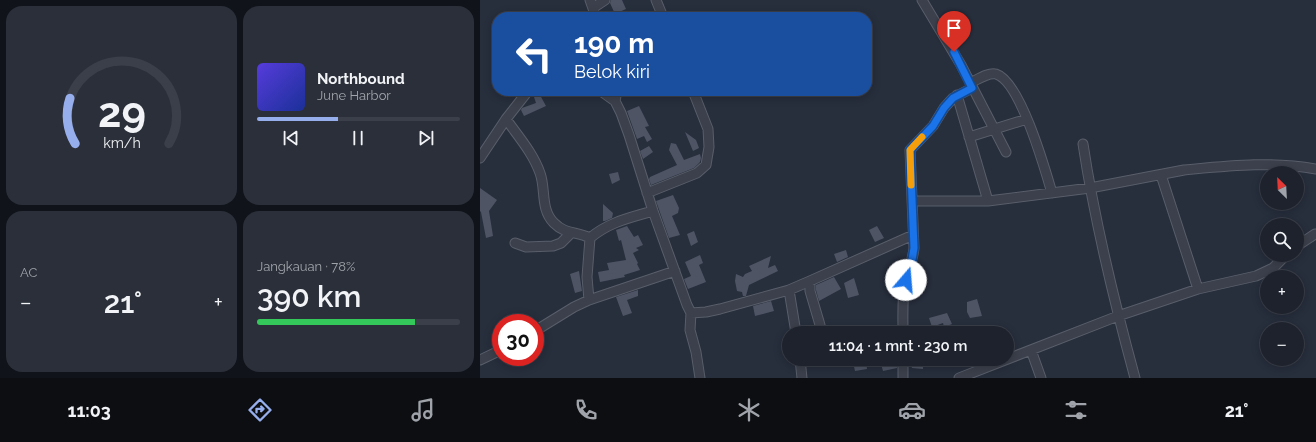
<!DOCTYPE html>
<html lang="id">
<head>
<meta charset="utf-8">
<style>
  body { margin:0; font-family:Raleway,sans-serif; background:#2a2f39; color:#f1f3f6; height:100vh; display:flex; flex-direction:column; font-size:15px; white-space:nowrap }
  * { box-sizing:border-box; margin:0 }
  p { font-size:13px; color:#a0a4aa }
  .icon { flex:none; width:22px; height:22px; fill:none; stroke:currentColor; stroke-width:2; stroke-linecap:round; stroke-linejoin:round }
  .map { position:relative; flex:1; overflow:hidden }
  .side { display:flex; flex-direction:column; gap:6px; padding:6px; background:#101319; width:480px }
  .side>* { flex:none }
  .banner { position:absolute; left:12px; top:12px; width:380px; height:84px; border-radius:16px; box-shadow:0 2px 10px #0003,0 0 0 1px #3b3f49; background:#1a4fa0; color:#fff; overflow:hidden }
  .needle { width:26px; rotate:336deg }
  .tools { position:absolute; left:780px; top:166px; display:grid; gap:8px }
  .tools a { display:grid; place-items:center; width:44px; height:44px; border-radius:50%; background:#1d222d; box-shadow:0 2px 10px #0003,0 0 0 1px #3b3f49; font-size:20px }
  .speed { position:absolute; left:12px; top:314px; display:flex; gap:8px; font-size:20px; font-weight:700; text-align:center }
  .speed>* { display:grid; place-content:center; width:52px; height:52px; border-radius:50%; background:#1d222d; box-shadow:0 2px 10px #0003,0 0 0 1px #3b3f49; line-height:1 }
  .speed .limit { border:6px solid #d22; background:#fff; color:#111 }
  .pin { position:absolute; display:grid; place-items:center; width:34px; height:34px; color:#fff; margin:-41px -17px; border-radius:50% 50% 50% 0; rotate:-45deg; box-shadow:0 0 4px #0007 }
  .pin .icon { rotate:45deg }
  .me { position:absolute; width:44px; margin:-22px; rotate:18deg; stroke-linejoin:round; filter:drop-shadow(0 0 3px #0008) }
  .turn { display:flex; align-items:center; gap:14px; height:84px; padding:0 16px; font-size:18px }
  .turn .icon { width:52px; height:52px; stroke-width:2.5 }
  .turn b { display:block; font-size:28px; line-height:34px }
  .big { font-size:30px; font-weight:600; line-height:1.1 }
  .side .widget { flex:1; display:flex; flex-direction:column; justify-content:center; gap:6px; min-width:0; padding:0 14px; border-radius:16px; background:#2a2f39 }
  .side .dial { align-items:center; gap:0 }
  .dial svg { height:104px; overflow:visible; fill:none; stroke:#3b3f49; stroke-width:7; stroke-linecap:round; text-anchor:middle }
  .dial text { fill:#f1f3f6; stroke:none }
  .song { display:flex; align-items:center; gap:12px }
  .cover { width:48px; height:48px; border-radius:6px; background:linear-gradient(135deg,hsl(250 70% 55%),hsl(230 70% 35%)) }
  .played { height:4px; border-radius:2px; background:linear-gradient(90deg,#97aeec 40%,#3b3f49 40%) }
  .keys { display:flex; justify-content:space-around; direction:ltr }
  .heat { display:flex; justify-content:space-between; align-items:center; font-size:22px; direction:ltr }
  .charge { height:6px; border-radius:3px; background:linear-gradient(90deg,#34c759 78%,#3b3f49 0) }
  .side .tiles { flex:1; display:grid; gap:6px; grid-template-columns:repeat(2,1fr) }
  .trip { position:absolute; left:302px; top:326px; width:232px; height:40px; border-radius:20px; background:#1d222d; box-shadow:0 2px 10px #0003,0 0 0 1px #3b3f49; font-weight:600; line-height:40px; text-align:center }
  .tabs { display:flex; height:64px; justify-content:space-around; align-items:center; background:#0c0e12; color:#a0a4aa }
  .tabs .icon { width:28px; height:28px }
  .tabs .current { color:#97aeec }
  .tabs b { font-size:18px; color:#f1f3f6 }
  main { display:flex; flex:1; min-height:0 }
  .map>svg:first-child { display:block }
</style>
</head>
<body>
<main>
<section class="side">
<div class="tiles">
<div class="widget dial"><svg viewBox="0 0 100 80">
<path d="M14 69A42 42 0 1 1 86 69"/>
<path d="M14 69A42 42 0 0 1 10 34" stroke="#97aeec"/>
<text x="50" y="56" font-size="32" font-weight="700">29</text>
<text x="50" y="72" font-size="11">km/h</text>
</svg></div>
<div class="widget">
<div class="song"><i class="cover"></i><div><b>Northbound</b><p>June Harbor</p></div></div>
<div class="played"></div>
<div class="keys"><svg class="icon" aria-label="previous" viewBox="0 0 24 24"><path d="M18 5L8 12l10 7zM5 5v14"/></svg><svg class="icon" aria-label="pause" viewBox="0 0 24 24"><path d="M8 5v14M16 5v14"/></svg><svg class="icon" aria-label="next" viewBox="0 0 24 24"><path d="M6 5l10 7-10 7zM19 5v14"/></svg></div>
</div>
<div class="widget"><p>AC</p>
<div class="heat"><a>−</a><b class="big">21°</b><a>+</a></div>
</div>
<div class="widget"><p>Jangkauan · 78%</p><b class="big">390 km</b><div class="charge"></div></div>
</div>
</section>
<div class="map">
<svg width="836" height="378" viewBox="0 0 836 378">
  <rect width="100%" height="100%" fill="#272e3c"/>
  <path fill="#4e5464" d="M131,0H142L146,9L135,14L130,3Z
    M57,95H60L66,106L44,116L41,110L42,108L56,103L54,97Z
    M159,106L169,126L165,127L172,139L167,142L164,136L157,139L147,111Z
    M205,132L216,140L219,148L213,151Z
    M191,143L196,144L204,160L220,154L221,158L220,162L214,168L171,185L169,179L170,177L197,165L189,150Z
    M169,146L173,152L163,159L160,151Z
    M138,172L140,180L132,184L129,174Z
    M0,188L17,200L9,211L13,236L6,238L1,212L0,211Z
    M193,195L199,208L198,213L192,216L200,235L189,238L176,201Z
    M123,204L133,213L132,218L125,221H123Z
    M147,226L154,237L158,235L163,245L156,248L159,250L153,253L158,263L157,264L160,270L144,275L145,277L120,282L118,272L129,270L127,263L146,260L141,240L139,241L136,230Z
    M397,226L404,238L395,242L389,230Z
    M214,231L218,242L211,246L207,234Z
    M366,250L368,257L357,262L354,254Z
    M220,255L223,263L219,265L226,282L208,289L204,279L211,276L205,262Z
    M291,256L288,268L295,265L298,271L269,285L266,296H263L262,292L257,291L255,281L256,274L263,277L265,274L272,271L269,266Z
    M99,271L102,291L95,293L90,274Z
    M354,277L361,289L339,301L336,290V285Z
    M374,278L379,295L368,298L364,283Z
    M158,290V296L147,300L152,313L143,316L136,297Z
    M497,299L502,316L490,318L487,312V302Z
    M291,301L294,311L275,316L273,306Z
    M467,313L472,324L464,327L463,323L452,327L449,318Z
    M429,359H442L444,364L443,365V369L432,368Z
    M386,360L387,369L375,371L373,362Z
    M417,362V368L403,371L401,364Z"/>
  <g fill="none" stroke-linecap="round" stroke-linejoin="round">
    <g stroke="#595e6a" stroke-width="11">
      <path id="minor" d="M110,0L116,17
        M176,0L183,17
        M442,0L481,65L526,152
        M113,8L125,0
        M490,83C497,80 508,72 516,74C540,81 565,169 572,193
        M121,91L135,101L141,113L149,135L173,211L207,305L211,313L226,312L240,309L309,290L330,281L433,235
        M477,95L508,201
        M135,101L137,91
        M26,119C38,136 53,153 60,173C66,189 60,209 74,223C86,235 96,231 110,238
        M489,137L547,119
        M603,144C615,223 634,301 655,378
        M0,158L26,119L48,91
        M681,175L718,289
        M167,193L217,173L226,165L229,147L228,129L213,91
        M432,201H508L610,188L704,170C748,166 792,161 836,169
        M35,243L46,247L73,246L81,243L91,233
        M817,246L835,234
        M330,281V291L340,325
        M309,290L316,333
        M109,300L107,277L110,238C129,222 149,218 173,211
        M211,313L210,330L216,352L220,378
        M55,331L94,307L109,300L195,271
        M423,333C423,316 422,299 425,282C428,270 433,260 434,248L430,150L453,126L464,108L473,98L492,88
        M551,350L561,378
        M320,359L322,378
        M423,359V378
        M0,360L21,350
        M479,378L638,316L718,289L776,276L793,268L806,255"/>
    </g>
    <use href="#minor" stroke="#3b404c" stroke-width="9"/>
  </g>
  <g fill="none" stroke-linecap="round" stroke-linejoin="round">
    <g stroke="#114b97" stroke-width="10">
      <path id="route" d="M426,280L432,260L434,248L430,150L453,126L464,108L473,98L492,88L474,52"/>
    </g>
    <use href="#route" stroke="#1a73e8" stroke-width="7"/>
    <path stroke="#f59e0b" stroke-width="7" d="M431,185L430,150L442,137"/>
  </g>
</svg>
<div class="tools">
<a><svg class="needle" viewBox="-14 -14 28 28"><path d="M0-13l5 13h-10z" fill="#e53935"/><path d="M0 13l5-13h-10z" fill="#a0a4aa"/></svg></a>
<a><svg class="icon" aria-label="search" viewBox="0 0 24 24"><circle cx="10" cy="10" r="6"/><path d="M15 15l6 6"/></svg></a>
<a>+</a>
<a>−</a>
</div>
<div class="speed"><div class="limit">30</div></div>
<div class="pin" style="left:474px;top:52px;background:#d93025"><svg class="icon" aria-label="arrive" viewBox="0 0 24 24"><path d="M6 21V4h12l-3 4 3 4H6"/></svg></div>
<svg class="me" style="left:426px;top:280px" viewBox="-20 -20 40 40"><circle r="19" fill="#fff"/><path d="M0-13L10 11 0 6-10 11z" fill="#1a73e8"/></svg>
<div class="trip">11:04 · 1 mnt · 230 m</div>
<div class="banner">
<div class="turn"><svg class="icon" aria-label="left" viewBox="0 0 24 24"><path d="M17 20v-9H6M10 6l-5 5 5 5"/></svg><div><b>190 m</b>Belok kiri</div></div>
</div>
</div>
</main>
<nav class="tabs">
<b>11:03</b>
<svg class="icon current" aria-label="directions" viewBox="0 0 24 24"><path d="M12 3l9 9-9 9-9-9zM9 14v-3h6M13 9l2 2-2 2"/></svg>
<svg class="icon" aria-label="music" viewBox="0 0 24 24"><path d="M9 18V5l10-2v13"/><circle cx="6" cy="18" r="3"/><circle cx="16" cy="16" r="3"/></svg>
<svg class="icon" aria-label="phone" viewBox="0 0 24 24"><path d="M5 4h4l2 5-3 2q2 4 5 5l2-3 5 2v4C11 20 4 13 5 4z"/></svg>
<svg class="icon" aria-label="climate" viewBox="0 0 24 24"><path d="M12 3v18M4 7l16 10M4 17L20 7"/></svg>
<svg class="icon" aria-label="car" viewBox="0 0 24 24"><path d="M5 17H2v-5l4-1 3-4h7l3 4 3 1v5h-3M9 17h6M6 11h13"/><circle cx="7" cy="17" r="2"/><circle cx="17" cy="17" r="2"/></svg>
<svg class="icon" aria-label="filters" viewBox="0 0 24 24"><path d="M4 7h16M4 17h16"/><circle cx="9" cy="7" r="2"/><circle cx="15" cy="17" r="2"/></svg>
<b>21°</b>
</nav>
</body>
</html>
